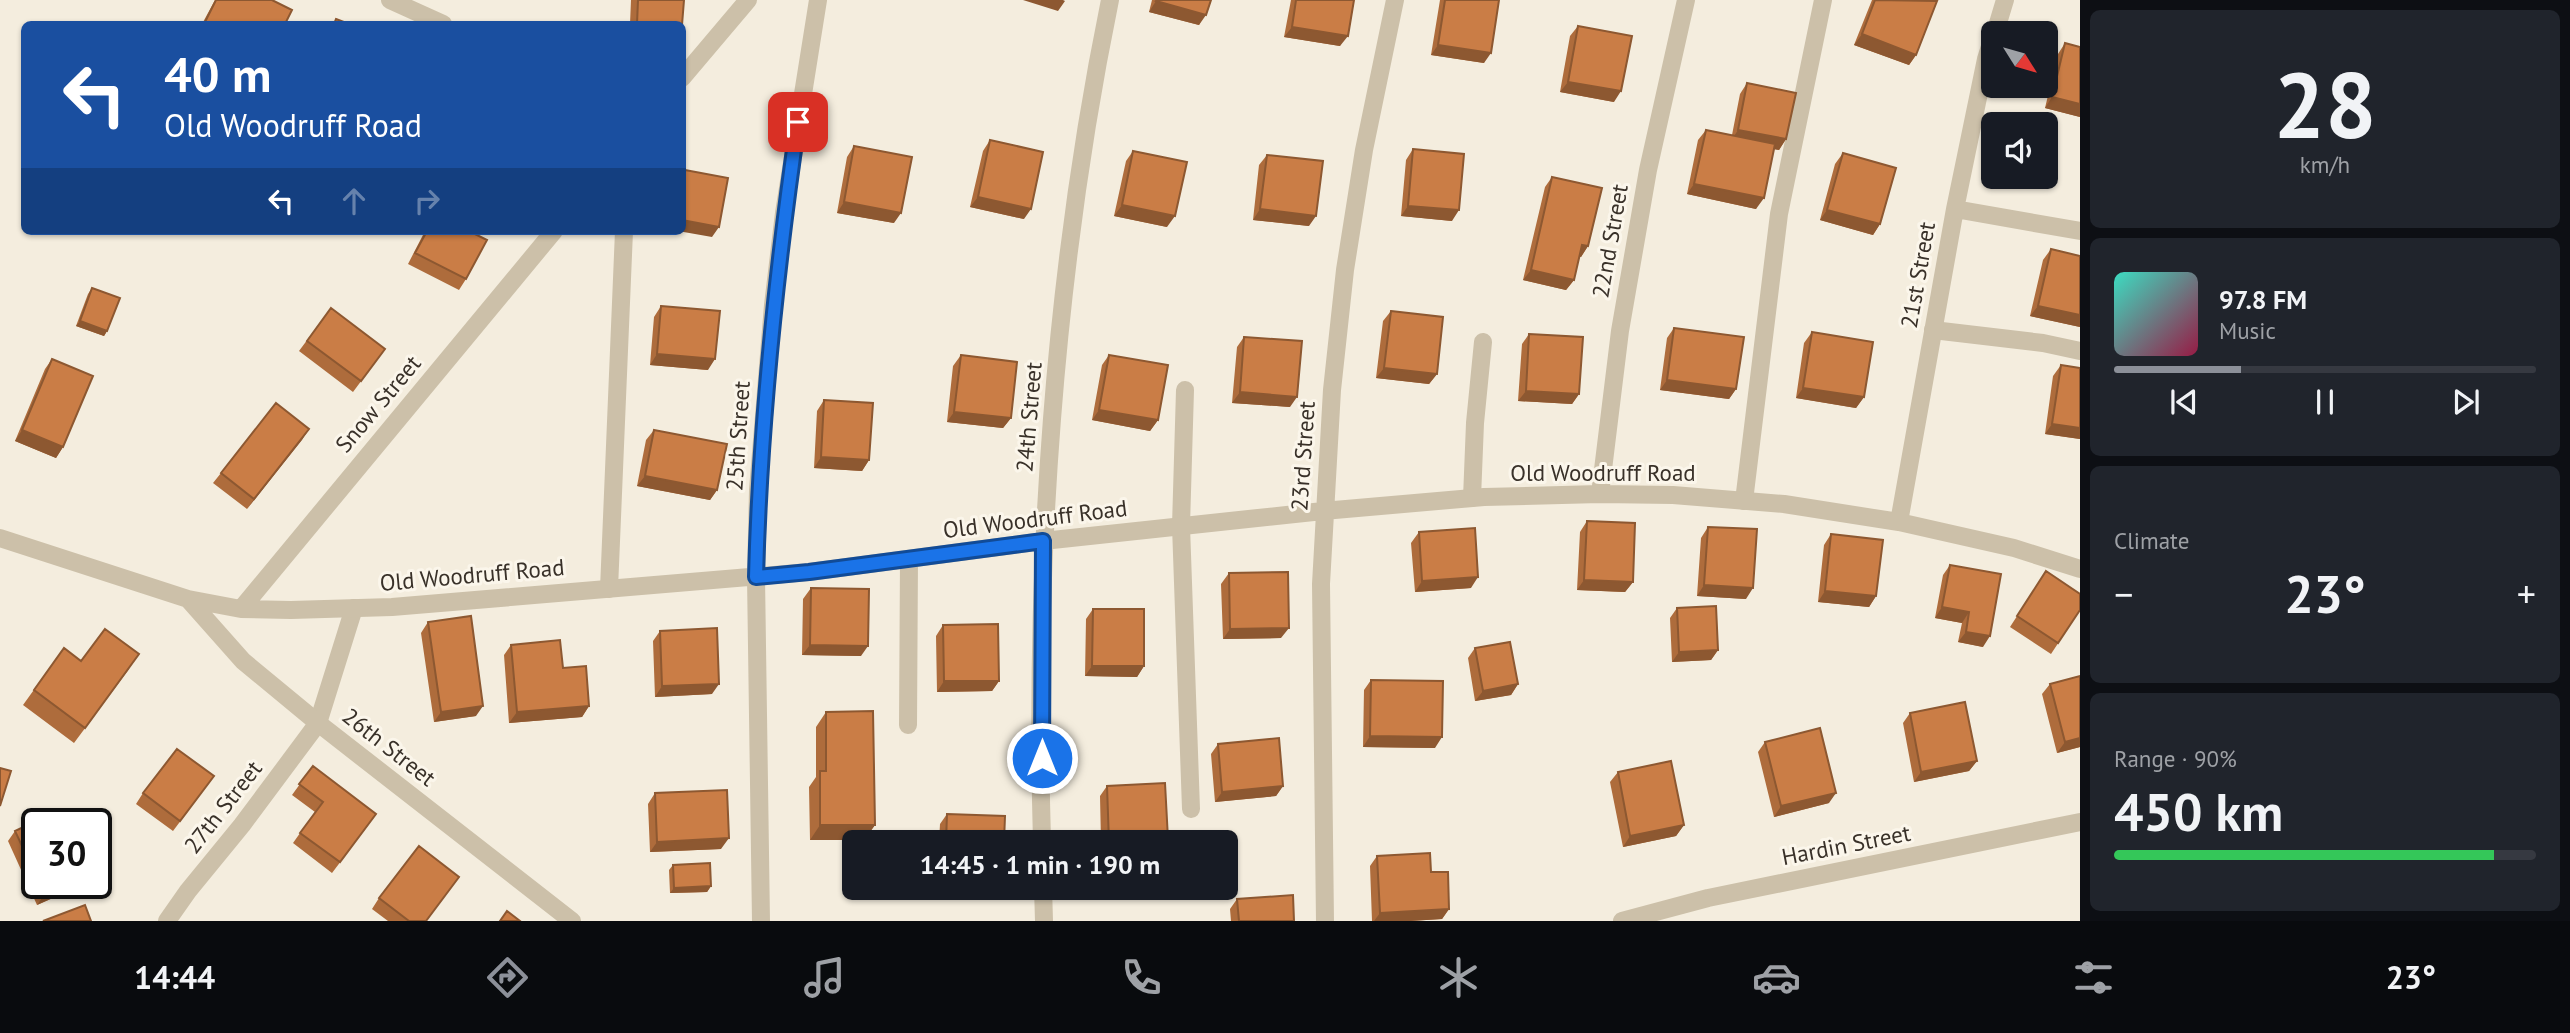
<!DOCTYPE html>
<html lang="en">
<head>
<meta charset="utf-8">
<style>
  body { margin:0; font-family:"PT Sans",sans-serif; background:#20242c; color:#f1f3f6; height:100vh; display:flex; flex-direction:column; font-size:26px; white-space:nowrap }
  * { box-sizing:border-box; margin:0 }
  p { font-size:23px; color:#9ea1a6 }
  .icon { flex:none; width:38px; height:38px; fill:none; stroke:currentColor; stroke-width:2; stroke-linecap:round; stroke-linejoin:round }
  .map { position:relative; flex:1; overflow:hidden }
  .side { display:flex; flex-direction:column; gap:10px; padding:10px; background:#0d0f14; width:490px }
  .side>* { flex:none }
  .top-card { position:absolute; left:21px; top:21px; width:665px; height:214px; border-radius:10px; box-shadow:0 2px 5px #0004; background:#1a4fa0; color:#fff; overflow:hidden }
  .needle { width:46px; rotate:127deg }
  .fabs { position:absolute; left:1981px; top:21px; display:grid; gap:14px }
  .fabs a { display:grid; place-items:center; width:77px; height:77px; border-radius:10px; background:#171b24; box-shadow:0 2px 5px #0004; font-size:35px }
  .speed { position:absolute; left:21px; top:808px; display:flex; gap:14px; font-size:35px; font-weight:700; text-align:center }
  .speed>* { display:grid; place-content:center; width:91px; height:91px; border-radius:50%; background:#171b24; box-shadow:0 2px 5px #0004; line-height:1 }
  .speed .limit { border:4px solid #111; border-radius:10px; background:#fff; color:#111 }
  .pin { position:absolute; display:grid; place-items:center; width:60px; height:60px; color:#fff; margin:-30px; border-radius:14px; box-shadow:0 4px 10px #0006 }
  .me { position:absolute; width:77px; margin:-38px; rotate:0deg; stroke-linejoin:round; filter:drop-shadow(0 0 5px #0008) }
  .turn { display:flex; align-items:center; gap:24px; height:147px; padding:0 28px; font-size:32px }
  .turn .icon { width:91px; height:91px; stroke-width:2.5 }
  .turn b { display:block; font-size:49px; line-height:60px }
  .lanes { display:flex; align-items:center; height:66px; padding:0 28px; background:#0003; justify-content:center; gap:35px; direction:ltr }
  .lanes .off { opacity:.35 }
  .big { font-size:52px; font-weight:700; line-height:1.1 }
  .side .tile { flex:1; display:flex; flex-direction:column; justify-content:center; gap:10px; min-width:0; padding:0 24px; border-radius:10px; background:#20242c }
  .side .dial { align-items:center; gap:0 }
  .dial b { font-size:91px; line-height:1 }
  .song { display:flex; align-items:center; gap:21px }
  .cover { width:84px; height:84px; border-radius:10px; background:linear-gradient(135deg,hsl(170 70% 55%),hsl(340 70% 35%)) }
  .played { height:7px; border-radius:4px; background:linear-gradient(90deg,#8c9099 30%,#363941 30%) }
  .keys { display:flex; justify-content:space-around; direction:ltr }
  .heat { display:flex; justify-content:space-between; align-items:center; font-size:38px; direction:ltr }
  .charge { height:10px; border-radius:5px; background:linear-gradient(90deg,#34c759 90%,#363941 0) }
  .trip { position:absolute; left:842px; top:830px; width:396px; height:70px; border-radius:10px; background:#171b24; box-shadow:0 2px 5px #0004; font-weight:700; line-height:70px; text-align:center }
  .tab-bar { display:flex; height:112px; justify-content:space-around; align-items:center; background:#090b0e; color:#9ea1a6 }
  .tab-bar .icon { width:49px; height:49px }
  .tab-bar .on { color:#8c9099 }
  .tab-bar b { font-size:32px; color:#f1f3f6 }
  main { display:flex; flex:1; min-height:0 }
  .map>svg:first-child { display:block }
</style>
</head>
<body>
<main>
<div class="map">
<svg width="2080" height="921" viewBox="0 0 2080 921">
  <rect width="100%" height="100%" fill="#f4edde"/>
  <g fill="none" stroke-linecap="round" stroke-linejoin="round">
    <path stroke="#ccc0a9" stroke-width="18" d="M1933,330L2043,343L2080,351
      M1185,390L1181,526L1191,809
      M1472,498L1475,423L1483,342
      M1744,501L1779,214L1823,0
      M609,589L624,231
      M318,723L354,608
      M908,725L909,559"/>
    <path stroke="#ccc0a9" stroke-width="18" d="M390,0L443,24
      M1995,33L2005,0
      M682,78L748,0
      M1955,209L2080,231
      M1600,494L1620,331L1648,170L1686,0
      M1899,522L1955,209L1986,59L1993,37
      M0,538L188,599L241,609L291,610L392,607L809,572L1043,541L1323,511L1484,497L1600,494L1673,495L1784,504L1899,522L2014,548L2080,569
      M188,599L243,661L318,723L572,921
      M241,609L554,231
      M1042,842C1034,563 1054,273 1110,0
      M1043,887L1044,921
      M167,921L188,891L242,825L318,723
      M761,921L756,577L758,490L773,305L784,213L818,0
      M1325,921L1321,584L1332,390L1345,270L1364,150L1395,0
      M1622,921L1708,898L2080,822"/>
  </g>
  <path fill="#ae6c3c" d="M215,0H272L285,24H202Z
    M631,0H684L682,25L630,24Z
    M1152,0H1211L1199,25L1149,12Z
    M1291,0H1354L1340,46L1284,37Z
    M1440,0H1499L1484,63L1431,55Z
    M1872,0H1935L1916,55L1909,65L1854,45Z
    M1578,26L1614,102L1560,92L1570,36Z
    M2065,43L2080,47V117L2045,108L2058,54Z
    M1747,83L1786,139L1779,150L1774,149L1756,209L1687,194L1698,140L1706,130L1732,135L1740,94Z
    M990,140L1024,219L970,207L983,151Z
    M854,146L894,223L837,213L847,157Z
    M1413,149L1452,221L1401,216L1406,160Z
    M1133,151L1167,227L1114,216L1126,161Z
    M1843,153L1880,224L1873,235L1820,220L1835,164Z
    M1267,155L1309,226L1253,220L1259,165Z
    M1552,177L1588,246L1581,257L1579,256L1574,280L1566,290L1523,280L1545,187Z
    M425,231H469L466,279L459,290L408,264Z
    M2051,249L2080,256V327L2030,316L2043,260Z
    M92,288L107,331L104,336L76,326L88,294Z
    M661,306L708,370L650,365L654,317Z
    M331,308L385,349L353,392L299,351Z
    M1391,311L1437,374L1429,384L1376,378L1383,321Z
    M1674,328L1736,389L1729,399L1660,390L1667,338Z
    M1812,332L1864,397L1856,408L1796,398L1804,343Z
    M1529,334L1579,394L1572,404L1518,401L1522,344Z
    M1244,337L1290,407L1232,403L1237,347Z
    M961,355L1011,418L1003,428L947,422L953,366Z
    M1109,355L1158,420L1150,431L1092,420L1102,365Z
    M52,359L63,447L56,458L15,441L45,369Z
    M2061,365L2080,368V439L2045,434L2053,376Z
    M824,400L869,460L862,471L814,468L817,411Z
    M309,429L247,509L213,483L221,473Z
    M654,430L717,490L710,500L637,486L646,440Z
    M1587,521L1633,582L1625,592L1577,590L1580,532Z
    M1708,527L1746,599L1697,596L1701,538Z
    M1419,532L1471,588L1415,592L1411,543Z
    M1831,534L1876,596L1869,607L1818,602L1824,545Z
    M1950,565L1983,647L1958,642L1962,623L1935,618L1943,575Z
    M1229,573L1281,638L1223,639L1221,584Z
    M2039,582L2080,610L2051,654L2010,627Z
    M811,588L861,656L802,655L803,599Z
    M1677,608L1718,650L1711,660L1672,662L1670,618Z
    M1093,609L1144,666L1137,677L1085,676L1086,619Z
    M428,622L476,716L434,722L421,633Z
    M943,625L999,681L992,691L937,692L936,636Z
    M660,631L712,694L655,697L653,641Z
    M511,645L563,668L589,706L582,717L509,723L504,655Z
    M64,648L81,661L129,669L74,743L23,705Z
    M1475,648L1518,684L1511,695L1475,701L1468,658Z
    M2080,676V747L2057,753L2042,694L2050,684Z
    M1371,680L1435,748L1363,747L1364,690Z
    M826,712L875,825L864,840H810L809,787L816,777V727Z
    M1910,713L1977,761L1969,771L1914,782L1903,723Z
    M1765,742L1829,803L1774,817L1758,752Z
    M1218,744L1283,786L1276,796L1215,802L1211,754Z
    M313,766L369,824L332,873L293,843L315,812L292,795Z
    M1618,772L1684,825L1676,836L1623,847L1610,782Z
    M1107,786L1166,842H1101L1100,796Z
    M206,787L173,831L136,804L143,793Z
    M655,793L721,849L650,852L648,804Z
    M947,814L1004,842H939L940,824Z
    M37,824V884H83L82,885L37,905L8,841L15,831Z
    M1377,856L1431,872L1449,909L1442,919L1410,921H1372L1370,866Z
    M673,865L711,886L707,892L670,893L669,870Z
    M379,898L427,921H388L372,909Z
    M1237,899L1294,921H1231L1230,909Z"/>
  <path fill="#8d5831" d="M1023,0H1063L1065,1L1058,11Z
    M1156,1L1206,15L1199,25L1149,12Z
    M1292,27L1348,36L1340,46L1284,37Z
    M1862,34L1916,55L1909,65L1854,45Z
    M1438,45L1491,53L1484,63L1431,55Z
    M1568,82L1621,91L1614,102L1560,92Z
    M2052,97L2080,104V117L2045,108Z
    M1738,130L1786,139L1779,150L1731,141Z
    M1694,184L1764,198L1756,209L1687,194Z
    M978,197L1031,209L1024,219L970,207Z
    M844,202L901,213L894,223L837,213Z
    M1122,205L1175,216L1167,227L1114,216Z
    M1408,206L1459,210L1452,221L1401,216Z
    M1260,209L1316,216L1309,226L1253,220Z
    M1827,210L1880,224L1873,235L1820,220Z
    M682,220L719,227L712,237L678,231H682Z
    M1582,245L1588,246L1581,257L1575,255Z
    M1531,270L1574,280L1566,290L1523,280Z
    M2038,306L2080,315V327L2030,316Z
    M80,321L107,331L104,336L76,326Z
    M657,354L715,359L708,370L650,365Z
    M1384,368L1437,374L1429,384L1376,378Z
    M1667,380L1736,389L1729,399L1660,390Z
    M1803,388L1864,397L1856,408L1796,398Z
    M1526,391L1579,394L1572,404L1518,401Z
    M1240,392L1297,397L1290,407L1232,403Z
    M1099,410L1158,420L1150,431L1092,420Z
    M954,412L1011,418L1003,428L947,422Z
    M2052,424L2080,428V439L2045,434Z
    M309,429L302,440L247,509L254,499Z
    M22,430L63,447L56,458L15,441Z
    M821,457L869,460L862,471L814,468Z
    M645,476L717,490L710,500L637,486Z
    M1478,577L1471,588L1415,592L1422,581Z
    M1584,580L1633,582L1625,592L1577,590Z
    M1704,585L1753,588L1746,599L1697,596Z
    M1825,591L1876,596L1869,607L1818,602Z
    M1942,607L1969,612L1962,623L1935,618Z
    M1289,628L1281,638L1223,639L1230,629Z
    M1966,632L1990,636L1983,647L1958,642Z
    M810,645L868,646L861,656L802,655Z
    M1718,650L1711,660L1672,662L1679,652Z
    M1092,666H1144L1137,677L1085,676Z
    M944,681H999L992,691L937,692Z
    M719,684L712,694L655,697L662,686Z
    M1518,684L1511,695L1475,701L1483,691Z
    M483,706L476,716L434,722L441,712Z
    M589,706L582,717L509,723L517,712Z
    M1370,736L1442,737L1435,748L1363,747Z
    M2080,738V747L2057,753L2065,742Z
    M1977,761L1969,771L1914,782L1921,772Z
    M1283,786L1276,796L1215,802L1222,792Z
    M1836,793L1829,803L1774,817L1781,806Z
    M820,825H875L864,840H810Z
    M1684,825L1676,836L1623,847L1630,836Z
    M729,838L721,849L650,852L657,842Z
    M1168,839L1166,842H1109Z
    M69,884H83L82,885L37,905L44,895Z
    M711,886L707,892L670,893L674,888Z
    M1449,909L1442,919L1410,921H1374L1380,913Z"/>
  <path fill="#ca7d46" stroke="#8d5831" stroke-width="2" d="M216,0H272L292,10L285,24H204Z
    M638,0H684L682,25L637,24Z
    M1157,0H1211L1206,15L1156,1Z
    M1296,0H1354L1348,36L1292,27Z
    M1445,0H1499L1491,53L1438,45Z
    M1875,0L1937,1L1916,55L1862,34Z
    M336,19L349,24H334Z
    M1578,26L1632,36L1621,91L1568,82Z
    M2065,43L2080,47V104L2052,97Z
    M1747,83L1796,93L1786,139L1738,130Z
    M1706,130L1775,144L1764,198L1694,184Z
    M990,140L1043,152L1031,209L978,197Z
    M854,146L912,157L901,213L844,202Z
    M1413,149L1464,154L1459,210L1408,206Z
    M1133,151L1187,162L1175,216L1122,205Z
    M1843,153L1896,168L1880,224L1827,210Z
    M1267,155L1323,161L1316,216L1260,209Z
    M685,170L728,178L719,227L682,220V180Z
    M1552,177L1602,188L1588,246L1582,245L1574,280L1531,270Z
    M427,231H469L487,240L466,279L415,253Z
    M2051,249L2080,256V315L2038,306Z
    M92,288L120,298L107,331L80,321Z
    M661,306L720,311L715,359L657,354Z
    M331,308L385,349L361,381L307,341Z
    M1391,311L1443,317L1437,374L1384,368Z
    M1674,328L1744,337L1736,389L1667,380Z
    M1812,332L1873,342L1864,397L1803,388Z
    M1529,334L1583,337L1579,394L1526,391Z
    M1244,337L1302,341L1297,397L1240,392Z
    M961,355L1017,362L1011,418L954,412Z
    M1109,355L1168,365L1158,420L1099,410Z
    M52,359L93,376L63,447L22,430Z
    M2061,365L2080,368V428L2052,424Z
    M824,400L873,403L869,460L821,457Z
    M276,403L309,429L254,499L221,473Z
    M654,430L727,444L717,490L645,476Z
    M1587,521L1635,523L1633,582L1584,580Z
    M1708,527L1757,529L1753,588L1704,585Z
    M1475,528L1478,577L1422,581L1419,532Z
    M1831,534L1883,540L1876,596L1825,591Z
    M1950,565L2001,574L1990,636L1966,632L1969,612L1942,607Z
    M2046,571L2080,594V610L2058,643L2017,616Z
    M1288,572L1289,628L1230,629L1229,573Z
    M811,588L869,589L868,646L810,645Z
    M1716,606L1718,650L1679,652L1677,608Z
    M1093,609H1144V666H1092Z
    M471,616L483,706L441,712L428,622Z
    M998,624L999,681H944L943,625Z
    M717,628L719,684L662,686L660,631Z
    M105,629L139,654L85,728L34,690L64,648L81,661Z
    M560,640L563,668L586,666L589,706L517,712L511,645Z
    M1510,642L1518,684L1483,691L1475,648Z
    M2080,676V738L2065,742L2050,684Z
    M1371,680L1443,681L1442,737L1370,736Z
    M1965,702L1977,761L1921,772L1910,713Z
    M873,711L875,825H820V771H826V712Z
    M1820,728L1836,793L1781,806L1765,742Z
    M1279,738L1283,786L1222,792L1218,744Z
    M177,749L214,776L180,821L143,793Z
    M1671,761L1684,825L1630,836L1618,772Z
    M313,766L376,814L340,862L300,833L323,802L299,784Z
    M0,768L11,771L0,806Z
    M1165,783L1168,839L1109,842L1107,786Z
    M727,790L729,838L657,842L655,793Z
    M59,810L66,824H37V878L15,831Z
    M947,814L1005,816L1004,842H946Z
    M419,846L459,877L426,921H409L379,898Z
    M1430,853L1431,872H1448L1449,909L1380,913L1377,856Z
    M710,863L711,886L674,888L673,865Z
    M39,884H69L44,895Z
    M1293,895L1294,921H1239L1237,899Z
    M85,905L91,921H43Z
    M507,911L520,921H500Z"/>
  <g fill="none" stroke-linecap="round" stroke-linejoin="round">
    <g stroke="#114b97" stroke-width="18">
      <path id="route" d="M798,122C776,273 760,424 756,577L809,572L1043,541L1042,758"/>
    </g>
    <use href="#route" stroke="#1a73e8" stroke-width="12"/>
  </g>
  <g text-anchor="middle" stroke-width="6" stroke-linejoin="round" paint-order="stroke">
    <g font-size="23" fill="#393129" stroke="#fbf6eb">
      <text transform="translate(1610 241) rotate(-80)" y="8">22nd Street</text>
      <text transform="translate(1918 275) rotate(-80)" y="8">21st Street</text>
      <text transform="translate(378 404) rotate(-50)" y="8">Snow Street</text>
      <text transform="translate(1029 417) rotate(-85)" y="8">24th Street</text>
      <text transform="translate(738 436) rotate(-86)" y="8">25th Street</text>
      <text transform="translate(1303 456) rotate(-86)" y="8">23rd Street</text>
      <text x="1603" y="481">Old Woodruff Road</text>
      <text transform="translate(1035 519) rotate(-7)" y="8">Old Woodruff Road</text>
      <text transform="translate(472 575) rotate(-5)" y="8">Old Woodruff Road</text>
      <text transform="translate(389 747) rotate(38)" y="8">26th Street</text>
      <text transform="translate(223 807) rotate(-52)" y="8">27th Street</text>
      <text transform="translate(1846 845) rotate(-11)" y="8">Hardin Street</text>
    </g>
  </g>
</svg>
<div class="fabs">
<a><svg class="needle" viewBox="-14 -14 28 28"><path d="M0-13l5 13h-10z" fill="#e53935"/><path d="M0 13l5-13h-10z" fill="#9ea1a6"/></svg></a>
<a><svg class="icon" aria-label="sound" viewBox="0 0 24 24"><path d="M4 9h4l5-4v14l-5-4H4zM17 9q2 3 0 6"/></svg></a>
</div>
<div class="speed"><div class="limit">30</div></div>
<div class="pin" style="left:798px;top:122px;background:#d93025"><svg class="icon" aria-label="arrive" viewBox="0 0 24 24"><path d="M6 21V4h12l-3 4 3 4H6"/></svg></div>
<svg class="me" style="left:1042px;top:758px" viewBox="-20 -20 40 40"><circle r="17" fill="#1a73e8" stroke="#fff" stroke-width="3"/><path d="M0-11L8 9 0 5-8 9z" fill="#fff"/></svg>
<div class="trip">14:45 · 1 min · 190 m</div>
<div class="top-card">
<div class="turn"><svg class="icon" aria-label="left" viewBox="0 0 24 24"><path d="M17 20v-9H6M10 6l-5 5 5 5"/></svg><div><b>40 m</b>Old Woodruff Road</div></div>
<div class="lanes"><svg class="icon" aria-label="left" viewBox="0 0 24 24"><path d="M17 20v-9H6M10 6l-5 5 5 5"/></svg><svg class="icon off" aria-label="ahead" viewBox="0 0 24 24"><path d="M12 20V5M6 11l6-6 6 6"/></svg><svg class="icon off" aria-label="right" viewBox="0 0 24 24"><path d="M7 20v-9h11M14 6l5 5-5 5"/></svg></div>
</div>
</div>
<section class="side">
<div class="tile dial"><b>28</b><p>km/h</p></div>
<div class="tile">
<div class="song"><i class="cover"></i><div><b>97.8 FM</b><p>Music</p></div></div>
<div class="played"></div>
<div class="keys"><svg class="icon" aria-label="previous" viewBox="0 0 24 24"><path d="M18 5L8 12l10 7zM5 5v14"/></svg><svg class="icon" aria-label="pause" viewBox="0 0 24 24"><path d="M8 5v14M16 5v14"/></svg><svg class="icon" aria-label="next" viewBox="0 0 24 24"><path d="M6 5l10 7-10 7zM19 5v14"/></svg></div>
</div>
<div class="tile"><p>Climate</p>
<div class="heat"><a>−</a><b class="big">23°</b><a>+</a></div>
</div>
<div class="tile"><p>Range · 90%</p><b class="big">450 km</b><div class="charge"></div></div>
</section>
</main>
<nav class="tab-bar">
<b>14:44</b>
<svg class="icon on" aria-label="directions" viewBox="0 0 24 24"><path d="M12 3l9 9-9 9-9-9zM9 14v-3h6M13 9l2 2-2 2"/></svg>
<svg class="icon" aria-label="music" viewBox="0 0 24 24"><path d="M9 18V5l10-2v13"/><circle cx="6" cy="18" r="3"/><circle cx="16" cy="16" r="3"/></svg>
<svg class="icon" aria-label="phone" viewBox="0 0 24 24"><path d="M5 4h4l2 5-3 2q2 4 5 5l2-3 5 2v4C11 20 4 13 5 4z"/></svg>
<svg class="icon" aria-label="climate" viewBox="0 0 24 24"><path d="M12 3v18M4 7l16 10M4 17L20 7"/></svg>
<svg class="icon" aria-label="car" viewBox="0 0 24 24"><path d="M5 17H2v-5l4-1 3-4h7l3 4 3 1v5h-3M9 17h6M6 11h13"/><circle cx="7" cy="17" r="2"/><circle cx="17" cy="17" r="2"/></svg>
<svg class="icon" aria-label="filters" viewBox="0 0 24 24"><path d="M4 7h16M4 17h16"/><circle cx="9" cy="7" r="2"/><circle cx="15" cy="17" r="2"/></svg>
<b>23°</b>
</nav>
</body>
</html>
